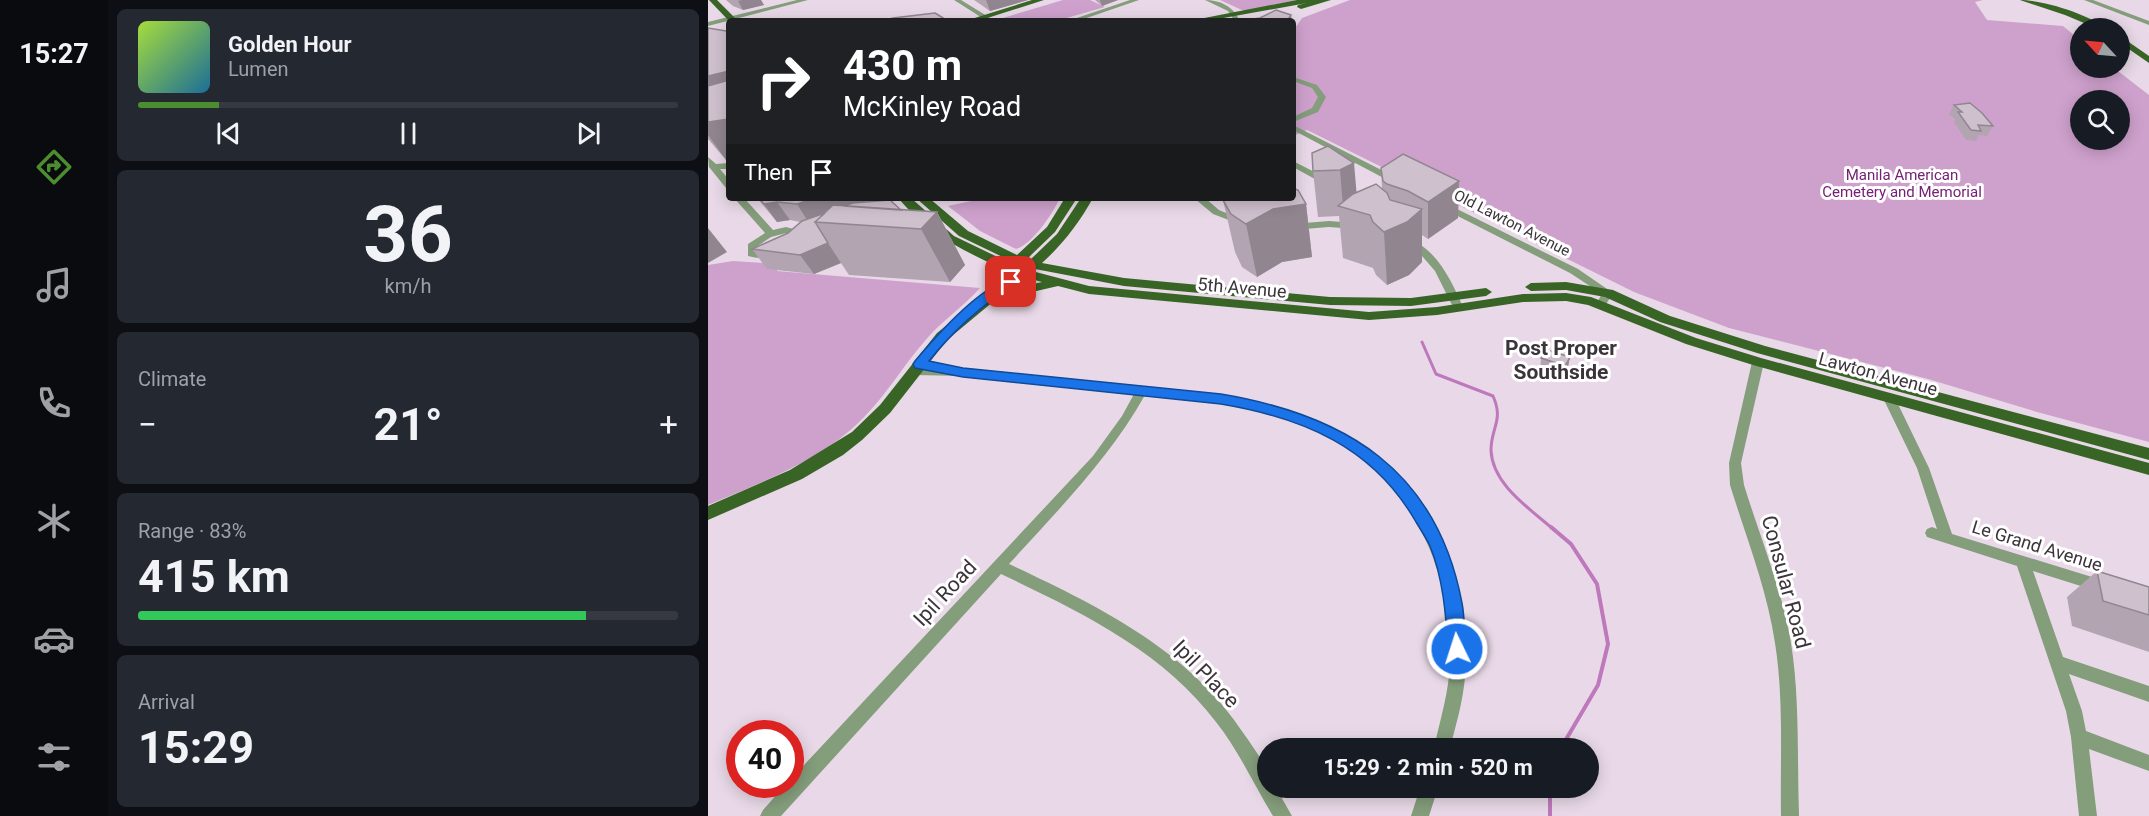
<!DOCTYPE html>
<html lang="en">
<head>
<meta charset="utf-8">
<style>
  body { margin:0; font-family:Roboto,sans-serif; background:#242831; color:#f1f3f6; height:100vh; display:flex; flex-direction:column; font-size:22px; white-space:nowrap }
  * { box-sizing:border-box; margin:0 }
  p { font-size:20px; color:#9ea1a6 }
  .icon { flex:none; width:33px; height:33px; fill:none; stroke:currentColor; stroke-width:2; stroke-linecap:round; stroke-linejoin:round }
  .map { position:relative; flex:1; overflow:hidden }
  .sheet { display:flex; flex-direction:column; gap:9px; padding:9px; background:#0d0f14; width:600px }
  .sheet>* { flex:none }
  .hud { position:absolute; left:18px; top:18px; width:570px; height:183px; border-radius:6px; box-shadow:0 3px 15px #0003; background:#202124; color:#fff; overflow:hidden }
  .needle { width:39px; rotate:296deg }
  .fabs { position:absolute; left:1362px; top:18px; display:grid; gap:12px }
  .fabs a { display:grid; place-items:center; width:60px; height:60px; border-radius:50%; background:#171b24; box-shadow:0 3px 15px #0003; font-size:30px }
  .speed { position:absolute; left:18px; top:720px; display:flex; gap:12px; font-size:30px; font-weight:700; text-align:center }
  .speed>* { display:grid; place-content:center; width:78px; height:78px; border-radius:50%; background:#171b24; box-shadow:0 3px 15px #0003; line-height:1 }
  .speed .limit { border:9px solid #d22; background:#fff; color:#111 }
  .pin { position:absolute; display:grid; place-items:center; width:51px; height:51px; color:#fff; margin:-26px; border-radius:12px; box-shadow:0 3px 9px #0006 }
  .me { position:absolute; width:66px; margin:-33px; rotate:356deg; stroke-linejoin:round; filter:drop-shadow(0 0 4px #0008) }
  .turn { display:flex; align-items:center; gap:21px; height:126px; padding:0 18px; font-size:27px }
  .turn .icon { width:78px; height:78px; stroke-width:2.5 }
  .turn b { display:block; font-size:42px; line-height:51px }
  .then { display:flex; align-items:center; height:57px; padding:0 18px; background:#0003; gap:12px; font-size:22px }
  .big { font-size:45px; font-weight:700; line-height:1.1 }
  .sheet .tile { flex:1; display:flex; flex-direction:column; justify-content:center; gap:9px; min-width:0; padding:0 21px; border-radius:9px; background:#242831 }
  .sheet .dial { align-items:center; gap:0 }
  .dial b { font-size:78px; line-height:1 }
  .song { display:flex; align-items:center; gap:18px }
  .cover { width:72px; height:72px; border-radius:9px; background:linear-gradient(135deg,hsl(80 70% 55%),hsl(200 70% 35%)) }
  .played { height:6px; border-radius:3px; background:linear-gradient(90deg,#4c8d2f 15%,#363941 15%) }
  .keys { display:flex; justify-content:space-around; direction:ltr }
  .heat { display:flex; justify-content:space-between; align-items:center; font-size:33px; direction:ltr }
  .charge { height:9px; border-radius:4px; background:linear-gradient(90deg,#34c759 83%,#363941 0) }
  .trip { position:absolute; left:549px; top:738px; width:342px; height:60px; border-radius:30px; background:#171b24; box-shadow:0 3px 15px #0003; font-weight:700; line-height:60px; text-align:center }
  main { display:flex; flex:1; min-height:0 }
  .dock { display:flex; flex-direction:column; width:108px; justify-content:space-around; align-items:center; background:#090b0e; color:#9ea1a6 }
  .dock .icon { width:42px; height:42px }
  .dock .active { color:#4c8d2f }
  .dock b { font-size:27px; color:#f1f3f6 }
  .map>svg:first-child { display:block }
</style>
</head>
<body>
<main>
<nav class="dock">
<b>15:27</b>
<svg class="icon active" aria-label="directions" viewBox="0 0 24 24"><path d="M12 3l9 9-9 9-9-9zM9 14v-3h6M13 9l2 2-2 2"/></svg>
<svg class="icon" aria-label="music" viewBox="0 0 24 24"><path d="M9 18V5l10-2v13"/><circle cx="6" cy="18" r="3"/><circle cx="16" cy="16" r="3"/></svg>
<svg class="icon" aria-label="phone" viewBox="0 0 24 24"><path d="M5 4h4l2 5-3 2q2 4 5 5l2-3 5 2v4C11 20 4 13 5 4z"/></svg>
<svg class="icon" aria-label="climate" viewBox="0 0 24 24"><path d="M12 3v18M4 7l16 10M4 17L20 7"/></svg>
<svg class="icon" aria-label="car" viewBox="0 0 24 24"><path d="M5 17H2v-5l4-1 3-4h7l3 4 3 1v5h-3M9 17h6M6 11h13"/><circle cx="7" cy="17" r="2"/><circle cx="17" cy="17" r="2"/></svg>
<svg class="icon" aria-label="filters" viewBox="0 0 24 24"><path d="M4 7h16M4 17h16"/><circle cx="9" cy="7" r="2"/><circle cx="15" cy="17" r="2"/></svg>
</nav>
<section class="sheet">
<div class="tile">
<div class="song"><i class="cover"></i><div><b>Golden Hour</b><p>Lumen</p></div></div>
<div class="played"></div>
<div class="keys"><svg class="icon" aria-label="previous" viewBox="0 0 24 24"><path d="M18 5L8 12l10 7zM5 5v14"/></svg><svg class="icon" aria-label="pause" viewBox="0 0 24 24"><path d="M8 5v14M16 5v14"/></svg><svg class="icon" aria-label="next" viewBox="0 0 24 24"><path d="M6 5l10 7-10 7zM19 5v14"/></svg></div>
</div>
<div class="tile dial"><b>36</b><p>km/h</p></div>
<div class="tile"><p>Climate</p>
<div class="heat"><a>−</a><b class="big">21°</b><a>+</a></div>
</div>
<div class="tile"><p>Range · 83%</p><b class="big">415 km</b><div class="charge"></div></div>
<div class="tile"><p>Arrival</p><b class="big">15:29</b></div>
</section>
<div class="map">
<svg width="1441" height="816" viewBox="0 0 1441 816">
  <rect width="100%" height="100%" fill="#e9d9e8"/>
  <path fill="#cea1cc" fill-rule="evenodd" d="M355,0H382L397,7L348,21H300L295,18Z
    M512,0H589L536,11Z
    M642,0H1275L1267,2L1279,20L1355,26L1372,40V68H1406L1441,95V442L1329,412L1220,379L1021,328L926,292L599,130L585,136V31L594,18ZM1372,100H1412V140H1372Z
    M277,198H352C345,213 324,245 308,249L272,231L240,206Z
    M25,261L70,264L69,271L272,288C255,307 232,322 216,342C196,365 180,392 159,414C118,459 54,482 0,505V265Z"/>
  <g fill="none" stroke-linecap="round" stroke-linejoin="round">
    <path stroke="#be78bc" stroke-width="3" d="M714,342L728,374L785,396C796,421 783,427 783,450C784,484 821,508 845,529"/>
    <path stroke="#be78bc" stroke-width="4" d="M843,527L863,544L889,584L900,644L890,685L853,748
      M842,788V816"/>
    <path fill="#849d7b" fill-rule="evenodd" d="M89,0H100L0,26V22Z
      M246,0H253L287,21H279Z
      M422,0H431L370,21H360Z
      M497,0C512,0 524,6 531,19L526,20L520,11Z
      M1376,0H1385L1441,21V25Z
      M585,77L609,85L618,97L610,112L585,122V117L604,108L610,97L604,88L585,81Z
      M585,125L691,179L692,181L688,184L685,183L585,130Z
      M0,157L8,164L21,163V169H12L21,180V189L18,188L1,167Z
      M585,161L622,180L623,182L622,184H616L585,167Z
      M26,198H36L65,230L78,227L97,232C103,259 57,261 40,256V244L57,233ZM78,233L89,236C85,253 63,255 48,252V247L63,237Z
      M486,198H497L511,210L539,222L534,225L505,214Z
      M735,202L870,269L905,293L897,306H889L888,304L894,294L862,273L732,207V203Z
      M621,221L648,223L653,226L648,229L621,227L584,230L579,227L584,224Z
      M701,239C729,249 744,282 755,307L754,309H746L727,271L714,256L696,242Z
      M1050,358L1056,362L1033,463L1036,485C1052,537 1074,589 1083,643C1092,699 1089,759 1091,816H1073C1072,759 1076,699 1067,643C1059,589 1038,537 1022,485L1021,463L1044,362Z
      M206,367L255,368L513,395C553,403 594,411 631,431C718,477 765,580 757,677C755,701 748,725 742,748H726C732,720 741,692 742,663C745,555 690,456 585,421C537,405 488,401 437,395C401,459 350,510 301,564C390,606 481,650 536,734C543,744 557,763 560,774C560,778 560,783 560,788H568L584,816H565C546,785 531,751 508,722C455,651 371,611 293,574L73,816H52L55,810L78,784H82V780L385,456L414,416L426,394L255,376L206,375L200,371Z
      M1181,394L1187,398L1221,468L1244,534L1397,581L1399,586L1397,591L1392,592L1325,571L1355,657L1441,686V702L1361,674L1374,711L1378,731L1441,755V771L1381,749L1389,816H1371L1363,737L1358,711L1309,566L1219,537L1217,533L1219,529L1224,527L1229,529L1209,468L1175,398Z
      M712,788H730L721,816H703Z"/>
    <path fill="#386525" fill-rule="evenodd" d="M1,0H9L30,21H21Z
      M324,0H336L270,21H257Z
      M589,0H623L593,9L589,7L590,5L599,3L499,21H481Z
      M1312,0C1336,0 1379,14 1398,28H1388L1357,15Z
      M1412,36L1441,56V63L1412,43Z
      M190,198H203L246,236L302,263L303,261L251,236L208,198H221L260,231L309,255L339,227L357,198H369L347,232L320,258L323,259L349,234L373,198H385C371,223 355,244 334,263L416,278L622,297L703,298L778,288L784,292L778,296L703,306L622,305L416,286L327,269L324,271L381,286L661,312L729,307L815,294L858,293L883,297L988,338L1053,358L1441,463V475L1045,365L978,344L880,305L858,301L815,302L729,315L661,320L381,294L350,286L286,301L239,340L182,413L154,440L135,455L94,479L0,520V506L82,470L144,432L172,405L229,333L305,273C261,254 222,236 190,198ZM316,277L334,282L300,290Z
      M858,282L905,290L962,316L1057,346L1441,448V460L1049,353L952,322L897,297L858,290L823,291L817,287L823,283Z"/>
  </g>
  <path fill="#b2a5b1" d="M18,0H53L56,5L35,10L25,6Z
    M266,0H320L282,11Z
    M387,0H410L394,6Z
    M0,28L21,34V160H18L0,139Z
    M1246,105L1285,126L1279,136L1271,135L1268,141L1258,140L1246,122L1247,119L1241,114Z
    M620,146L648,193L674,189L673,168L751,181L750,218L720,239L714,235V262L701,275L679,285L668,275L665,268L635,258L631,216L610,217L605,171Z
    M49,198H167L157,202L193,210L229,212L257,265L242,282L141,275L133,263L106,274L59,269L44,249L80,233L92,222L82,220L69,222Z
    M515,200L598,204L604,257L574,262L549,277L534,267L527,252Z
    M862,357L859,371L855,380L832,372L833,358Z
    M1389,571L1441,587V652L1364,626L1359,597Z"/>
  <path fill="#918690" d="M34,0H53L56,5L35,10L30,1Z
    M278,0H320L282,11Z
    M392,0H410L394,6Z
    M583,15L584,21H579Z
    M21,71V92L0,98V76Z
    M21,119V160H18L0,135V122Z
    M646,163L650,209L635,207L632,170Z
    M751,181L750,218L720,239V202Z
    M107,198H167L101,223L89,204Z
    M69,202L82,220L69,222L56,204Z
    M598,204L604,257L574,262L549,277L538,224L565,209Z
    M714,209V262L701,275L679,285L676,232Z
    M229,212L257,265L242,282L213,229Z
    M0,228L19,252L0,263Z
    M120,243L133,263L106,274L92,255Z
    M862,357L859,371L855,380L857,366Z"/>
  <path fill="#cfc0ce" stroke="#918690" stroke-width="1.5" d="M568,10L583,15L579,21H536L538,20L552,18Z
    M227,13L240,21H174L185,18Z
    M0,28L18,31L21,34V71L0,76Z
    M21,80V119L0,122V86Z
    M1262,103L1274,113L1285,126L1270,125L1273,131L1263,130L1250,112H1254L1246,105Z
    M620,146L646,163L632,170L605,171L604,153Z
    M695,154L751,181L720,202L700,191L679,184L675,181L673,168Z
    M668,184L679,193L682,200L714,209L699,222L676,232L665,222L662,215L630,206L645,194Z
    M585,188L590,190L598,204L565,209L538,224L523,214L515,200L526,198H585Z
    M51,198H107L89,204L69,202L56,204Z
    M182,200L193,210L136,206L145,203Z
    M125,205L229,212L213,229L107,222Z
    M117,213L107,222L120,243L92,255L44,249L80,233L94,221Z
    M839,350L862,357L857,366L833,358Z
    M1389,571L1441,587V615L1395,601Z"/>
  <path fill="#1a73e8" stroke="#114b97" stroke-width="1.5" d="M303,278L309,282L307,284C274,305 245,331 221,361L255,368L513,394C638,415 729,470 754,603C757,618 756,634 758,649L755,655L749,657L743,655L740,649C738,615 735,578 722,546C718,538 713,530 708,522C665,447 596,418 513,404L255,377L207,368L205,364L207,361C228,336 271,288 303,278Z"/>
  <g text-anchor="middle" stroke-width="6" stroke-linejoin="round" paint-order="stroke">
    <g font-size="15" fill="#742074" stroke="#fff">
      <text x="1194" y="180">Manila American<tspan x="1194" dy="17">Cemetery and Memorial</tspan></text>
    </g>
    <g font-size="15" fill="#3b343a" stroke="#fff">
      <text transform="translate(804 223) rotate(27)" y="5">Old Lawton Avenue</text>
    </g>
    <g font-size="18" fill="#3b343a" stroke="#fff">
      <text transform="translate(534 288) rotate(5)" y="6">5th Avenue</text>
      <text transform="translate(1170 374) rotate(15)" y="6">Lawton Avenue</text>
      <text transform="translate(1329 546) rotate(17)" y="6">Le Grand Avenue</text>
    </g>
    <g font-size="21" font-weight="bold" fill="#3b343a" stroke="#fff">
      <text x="853" y="355">Post Proper<tspan x="853" dy="24">Southside</tspan></text>
    </g>
    <g font-size="21" fill="#3b343a" stroke="#fff">
      <text transform="translate(1078 582) rotate(75)" y="7">Consular Road</text>
      <text transform="translate(237 593) rotate(-47)" y="7">Ipil Road</text>
      <text transform="translate(498 674) rotate(46)" y="7">Ipil Place</text>
    </g>
  </g>
</svg>
<div class="fabs">
<a><svg class="needle" viewBox="-14 -14 28 28"><path d="M0-13l5 13h-10z" fill="#e53935"/><path d="M0 13l5-13h-10z" fill="#9ea1a6"/></svg></a>
<a><svg class="icon" aria-label="search" viewBox="0 0 24 24"><circle cx="10" cy="10" r="6"/><path d="M15 15l6 6"/></svg></a>
</div>
<div class="speed"><div class="limit">40</div></div>
<div class="pin" style="left:303px;top:282px;background:#d93025"><svg class="icon" aria-label="arrive" viewBox="0 0 24 24"><path d="M6 21V4h12l-3 4 3 4H6"/></svg></div>
<svg class="me" style="left:749px;top:649px" viewBox="-20 -20 40 40"><circle r="17" fill="#1a73e8" stroke="#fff" stroke-width="3"/><path d="M0-11L8 9 0 5-8 9z" fill="#fff"/></svg>
<div class="trip">15:29 · 2 min · 520 m</div>
<div class="hud">
<div class="turn"><svg class="icon" aria-label="right" viewBox="0 0 24 24"><path d="M7 20v-9h11M14 6l5 5-5 5"/></svg><div><b>430 m</b>McKinley Road</div></div>
<div class="then">Then<svg class="icon" aria-label="arrive" viewBox="0 0 24 24"><path d="M6 21V4h12l-3 4 3 4H6"/></svg></div>
</div>
</div>
</main>
</body>
</html>
